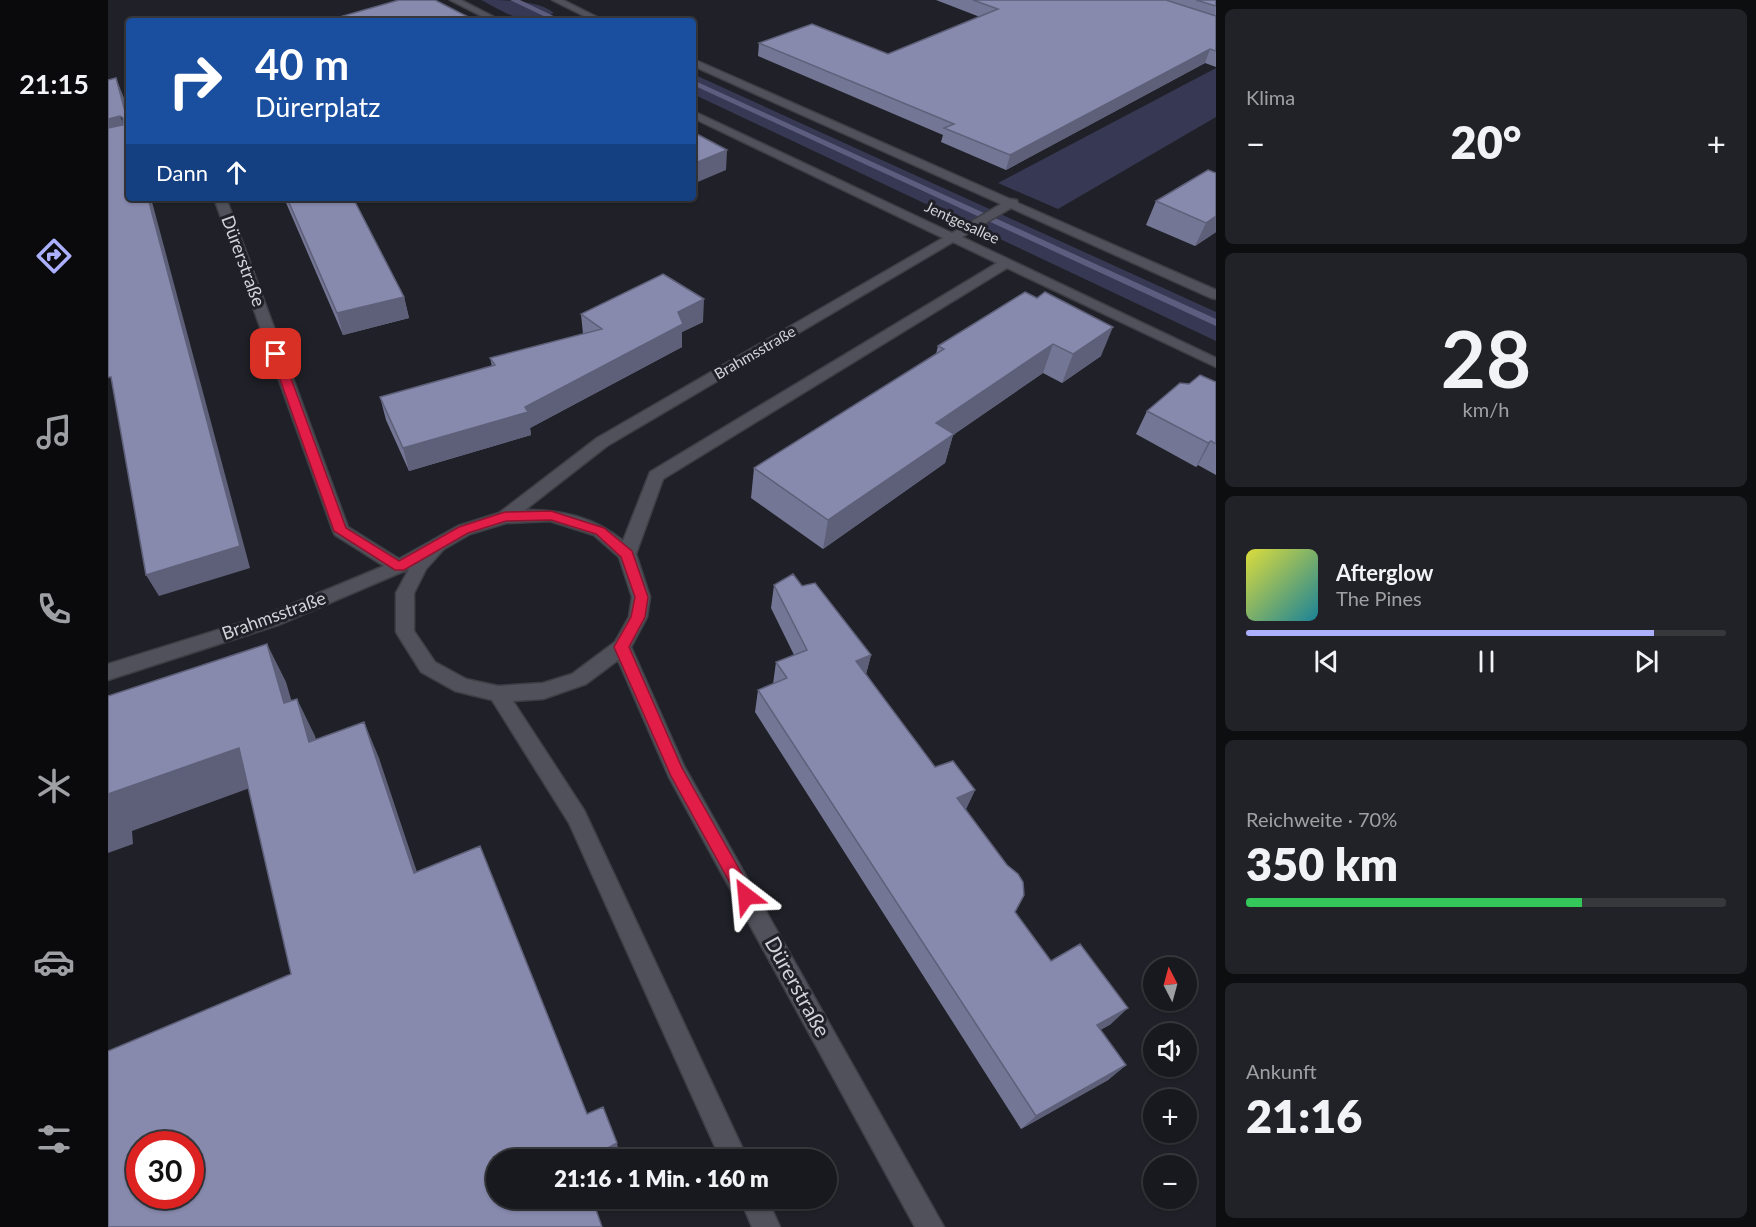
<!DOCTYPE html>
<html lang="de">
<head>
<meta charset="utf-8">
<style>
  body { margin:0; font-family:Lato,sans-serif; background:#212227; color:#f1f3f6; height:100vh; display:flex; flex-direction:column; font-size:22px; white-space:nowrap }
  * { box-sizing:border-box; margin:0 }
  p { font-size:20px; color:#9fa0a4 }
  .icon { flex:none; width:33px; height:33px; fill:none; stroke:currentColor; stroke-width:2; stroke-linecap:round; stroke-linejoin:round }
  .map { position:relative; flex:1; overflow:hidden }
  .panel { display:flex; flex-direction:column; gap:9px; padding:9px; background:#0d0e10; width:540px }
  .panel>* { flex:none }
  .banner { position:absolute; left:18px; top:18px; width:570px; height:183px; border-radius:6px; box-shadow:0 2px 4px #0004,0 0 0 2px #36383c; background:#1a4fa0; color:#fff; overflow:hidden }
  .needle { width:39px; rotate:354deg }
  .controls { position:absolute; left:1035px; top:957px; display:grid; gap:12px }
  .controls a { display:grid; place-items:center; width:54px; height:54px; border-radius:50%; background:#18191e; box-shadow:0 2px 4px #0004,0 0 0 2px #36383c; font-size:30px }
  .speed { position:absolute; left:18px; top:1131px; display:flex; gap:12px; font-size:30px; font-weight:700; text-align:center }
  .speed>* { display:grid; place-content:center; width:78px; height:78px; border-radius:50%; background:#18191e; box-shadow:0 2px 4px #0004,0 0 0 2px #36383c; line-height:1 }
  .speed .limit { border:9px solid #d22; background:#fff; color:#111 }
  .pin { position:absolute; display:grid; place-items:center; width:51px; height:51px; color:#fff; margin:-26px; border-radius:12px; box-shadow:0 3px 9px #0006 }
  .me { position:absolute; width:66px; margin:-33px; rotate:331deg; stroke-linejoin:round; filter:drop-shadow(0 0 4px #0008) }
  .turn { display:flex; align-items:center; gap:21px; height:126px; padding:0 30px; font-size:27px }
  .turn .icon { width:78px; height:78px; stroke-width:2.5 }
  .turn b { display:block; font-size:42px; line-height:51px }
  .then { display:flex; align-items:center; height:57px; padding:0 30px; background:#0003; gap:12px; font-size:22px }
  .big { font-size:45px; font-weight:800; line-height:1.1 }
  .panel .widget { flex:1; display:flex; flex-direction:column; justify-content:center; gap:9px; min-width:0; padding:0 21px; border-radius:9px; background:#212227 }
  .panel .dial { align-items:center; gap:0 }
  .dial b { font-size:78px; line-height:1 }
  .song { display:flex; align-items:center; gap:18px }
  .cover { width:72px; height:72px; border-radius:9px; background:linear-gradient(135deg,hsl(60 70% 55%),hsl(190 70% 35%)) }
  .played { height:6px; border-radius:3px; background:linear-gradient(90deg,#acaffb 85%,#36383c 85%) }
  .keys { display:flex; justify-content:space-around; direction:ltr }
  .heat { display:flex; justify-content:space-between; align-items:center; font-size:33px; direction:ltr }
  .charge { height:9px; border-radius:4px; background:linear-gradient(90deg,#34c759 70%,#36383c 0) }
  .trip { position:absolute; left:378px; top:1149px; width:351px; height:60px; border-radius:30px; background:#18191e; box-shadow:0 2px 4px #0004,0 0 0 2px #36383c; font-weight:800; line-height:60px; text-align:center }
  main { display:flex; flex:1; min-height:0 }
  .dock { display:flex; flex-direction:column; width:108px; justify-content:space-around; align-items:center; background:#0a0a0c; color:#9fa0a4 }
  .dock .icon { width:42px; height:42px }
  .dock .current { color:#acaffb }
  .dock b { font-size:27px; color:#f1f3f6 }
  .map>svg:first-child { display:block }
</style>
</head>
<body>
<main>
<nav class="dock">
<b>21:15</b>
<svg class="icon current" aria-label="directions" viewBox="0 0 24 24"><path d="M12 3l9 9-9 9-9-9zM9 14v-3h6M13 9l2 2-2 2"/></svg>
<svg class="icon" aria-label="music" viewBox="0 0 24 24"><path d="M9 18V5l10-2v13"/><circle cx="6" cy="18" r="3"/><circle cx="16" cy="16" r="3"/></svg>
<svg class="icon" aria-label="phone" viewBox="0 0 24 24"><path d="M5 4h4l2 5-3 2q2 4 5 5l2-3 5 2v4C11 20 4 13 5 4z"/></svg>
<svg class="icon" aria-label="climate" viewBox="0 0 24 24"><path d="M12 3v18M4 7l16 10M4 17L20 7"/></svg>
<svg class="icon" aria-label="car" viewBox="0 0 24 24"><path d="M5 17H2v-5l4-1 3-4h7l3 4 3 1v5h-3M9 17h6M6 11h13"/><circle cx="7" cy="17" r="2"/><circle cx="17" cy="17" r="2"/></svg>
<svg class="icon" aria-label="filters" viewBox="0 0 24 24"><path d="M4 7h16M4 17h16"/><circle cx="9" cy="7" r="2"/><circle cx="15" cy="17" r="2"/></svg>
</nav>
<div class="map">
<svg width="1108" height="1227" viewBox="0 0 1108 1227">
  <rect width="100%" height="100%" fill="#202128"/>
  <path fill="#373853" d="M373,0C396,0 430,0 446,13C414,27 401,14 373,0Z
    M1108,68V117L950,209L890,183Z
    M585,74L1108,312V341L585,94Z"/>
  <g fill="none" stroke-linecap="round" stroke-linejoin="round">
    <path fill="#5d5e7f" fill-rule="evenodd" d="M402,0H412L456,21H446Z
      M585,80L1108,319V326L585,85Z"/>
    <g stroke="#3e3e45" stroke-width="3">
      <path id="minor" d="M342,0H353L394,21H383Z
        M444,0H455L497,21H486Z
        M585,59L902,199L909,200L910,203L1108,290V299L1103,298L903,208L854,237L1108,358V367L899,268L555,479L528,554L542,597L539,617L523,647L576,766L836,1227H807L561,777L510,660L478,684L435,699L405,701L476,810L640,1160H613L461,823L384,700L347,691L313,672L291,637L288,632V593L301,569L170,625L0,680V664L158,615L276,566L227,535L225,531L106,198H118L240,527L291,559L350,526L391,513L489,438L835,238L585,118V111L844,233L893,204L585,66ZM845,242L889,263L542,472L515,541C488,518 452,509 417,510L499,446ZM442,521L486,535L511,557L524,597L521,617L507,642L464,674L435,683L390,686L358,679L327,662L306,631V593L318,569L336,549L362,534L398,523Z
        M632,1198H659L672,1227H644Z"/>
    </g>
    <use href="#minor" fill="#50515a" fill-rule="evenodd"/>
  </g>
  <path fill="#747695" d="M828,0H1108V67L1097,63L898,170L833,142L835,135L650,56L651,43L780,54L872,17Z
    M1108,173V232L1087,246L1038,225L1048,201Z
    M176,198H245L296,297L301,318L235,335Z
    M917,292L993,356L954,383L935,373L845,435L837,463L715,549L643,498L646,468L828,354L830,346Z
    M473,314L595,322L574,332V347L422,428L423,435L301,471L278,420L272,397L384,366L382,358L475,334Z
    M1108,382V475L1090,465L1088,467L1028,434L1039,411L1081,384Z
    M666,585L694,586L763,655L758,674L827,767L867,790L858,809L907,912L943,961L1003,1024L992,1030L1018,1065L1000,1080L913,1129L647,712L650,690L665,684L668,662L686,655L663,608Z"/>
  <path fill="#5e6079" d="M1102,49L1097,63L898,170L902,155Z
    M8,78L16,98L21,116V126Z
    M12,116L21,136L0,141V119Z
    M619,150L618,170L585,184V164Z
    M40,198H43L142,568L51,596L38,575Z
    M1108,216V232L1087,246L1098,223Z
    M296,297L301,318L235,335L229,313Z
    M596,299L595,322L574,332V347L422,428L423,435L301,471L295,448L417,407L570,312Z
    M1005,327L993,356L954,383L965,354Z
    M945,344L935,373L845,435L837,463L715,549L720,520L828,423Z
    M1103,441L1090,465L1088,467L1100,443Z
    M159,644L178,682L195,740L176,703Z
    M763,655L757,678L748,661Z
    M189,699L207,736L219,778L201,742Z
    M256,722L271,758L320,905L306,873Z
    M131,748L153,784L24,831L25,844L0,853V794Z
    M867,790L857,811L849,798Z
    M1020,1008L1003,1024L973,1041L989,1025Z
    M1018,1065L1000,1080L913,1129L928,1116Z
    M509,1143L512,1160H478Z"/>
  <path fill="#8789ad" stroke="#5e6079" stroke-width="1.5" fill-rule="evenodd" d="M291,0H327L368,21H224L221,20Z
    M865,0H1058L1108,16V51L1102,49L902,155L836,128L846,124L651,43L704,24L780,54L890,9Z
    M1088,0H1108V6Z
    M8,78L21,126V198H40L132,546L38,575L3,377H0V128L15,125V118L12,116L0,119V80Z
    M585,132L619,150L585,164Z
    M1100,170L1108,173V216L1098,223L1048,201Z
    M179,198H245L296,297L229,313Z
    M555,274L596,299L570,312L575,324L417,407L420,412L295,448L272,397L387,365L382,358L494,329L473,314Z
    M917,292L929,298L937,292L1005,327L965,354L945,344L828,423L846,434L720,520L646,468L836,349L830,346Z
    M1092,375L1108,382V444L1103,441L1100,443L1039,411L1072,383L1081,384Z
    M685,574L694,586L707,583L763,655L748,661L827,767L845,761L867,790L849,798L899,865L910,874L915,882L916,895L907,912L943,961L972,944L1020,1008L989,1025L1018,1065L928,1116L650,690L679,678L668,662L699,650L666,585Z
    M159,644L176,703L189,699L201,742L256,722L306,873L372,846L479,1114L495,1107L509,1143L478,1160H388V1198H484L494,1227H0V1051L183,974L131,748L0,794V696ZM32,1144H82V1196H32Z"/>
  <path fill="#e11d48" stroke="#92132f" stroke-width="1.5" d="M168,350L174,354L238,528L291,561L351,527L397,512L443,511L496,528L524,551L540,597L537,617L521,647L574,768L643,890L646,896L643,901L638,904L632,901L563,776L506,647L523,617L527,597L513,557L488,534L443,520L398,521L360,533L296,570H287L226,531L163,354Z"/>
  <g text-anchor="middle" stroke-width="6" stroke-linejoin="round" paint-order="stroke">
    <g font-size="15" fill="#d2d3d8" stroke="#202128">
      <text transform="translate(854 223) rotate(25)" y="5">Jentgesallee</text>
      <text transform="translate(647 353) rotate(-30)" y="5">Brahmsstraße</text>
    </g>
    <g font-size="18" fill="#d2d3d8" stroke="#202128">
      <text transform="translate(135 261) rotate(70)" y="6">Dürerstraße</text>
      <text transform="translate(166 616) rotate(-20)" y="6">Brahmsstraße</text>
    </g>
    <g font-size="21" fill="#d2d3d8" stroke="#202128">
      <text transform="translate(689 987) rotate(61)" y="7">Dürerstraße</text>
    </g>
  </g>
</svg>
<div class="controls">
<a><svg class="needle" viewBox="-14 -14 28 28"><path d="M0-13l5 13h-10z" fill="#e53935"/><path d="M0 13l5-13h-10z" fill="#9fa0a4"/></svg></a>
<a><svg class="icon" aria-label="sound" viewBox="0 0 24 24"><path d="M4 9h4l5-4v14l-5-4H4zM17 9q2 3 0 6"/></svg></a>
<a>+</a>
<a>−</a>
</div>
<div class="speed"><div class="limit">30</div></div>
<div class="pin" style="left:168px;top:354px;background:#d93025"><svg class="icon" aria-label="arrive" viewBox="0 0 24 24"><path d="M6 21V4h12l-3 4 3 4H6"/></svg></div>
<svg class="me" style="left:638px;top:896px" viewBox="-20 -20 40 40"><path d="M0-17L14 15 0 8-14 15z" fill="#e11d48" stroke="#fff" stroke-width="4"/></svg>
<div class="trip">21:16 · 1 Min. · 160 m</div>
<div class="banner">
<div class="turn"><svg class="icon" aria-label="right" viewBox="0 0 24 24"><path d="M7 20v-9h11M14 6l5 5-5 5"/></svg><div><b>40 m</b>Dürerplatz</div></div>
<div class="then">Dann<svg class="icon" aria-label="ahead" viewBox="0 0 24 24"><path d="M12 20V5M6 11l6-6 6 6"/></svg></div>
</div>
</div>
<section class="panel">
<div class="widget"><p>Klima</p>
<div class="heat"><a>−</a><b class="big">20°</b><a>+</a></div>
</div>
<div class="widget dial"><b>28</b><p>km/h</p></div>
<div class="widget">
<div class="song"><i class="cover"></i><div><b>Afterglow</b><p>The Pines</p></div></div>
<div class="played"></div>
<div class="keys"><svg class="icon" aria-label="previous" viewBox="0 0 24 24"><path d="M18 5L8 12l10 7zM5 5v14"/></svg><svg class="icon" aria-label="pause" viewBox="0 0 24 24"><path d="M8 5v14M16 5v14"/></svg><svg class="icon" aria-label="next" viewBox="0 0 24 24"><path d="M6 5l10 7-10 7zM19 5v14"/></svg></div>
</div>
<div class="widget"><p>Reichweite · 70%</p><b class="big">350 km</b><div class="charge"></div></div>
<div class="widget"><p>Ankunft</p><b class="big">21:16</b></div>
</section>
</main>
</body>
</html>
